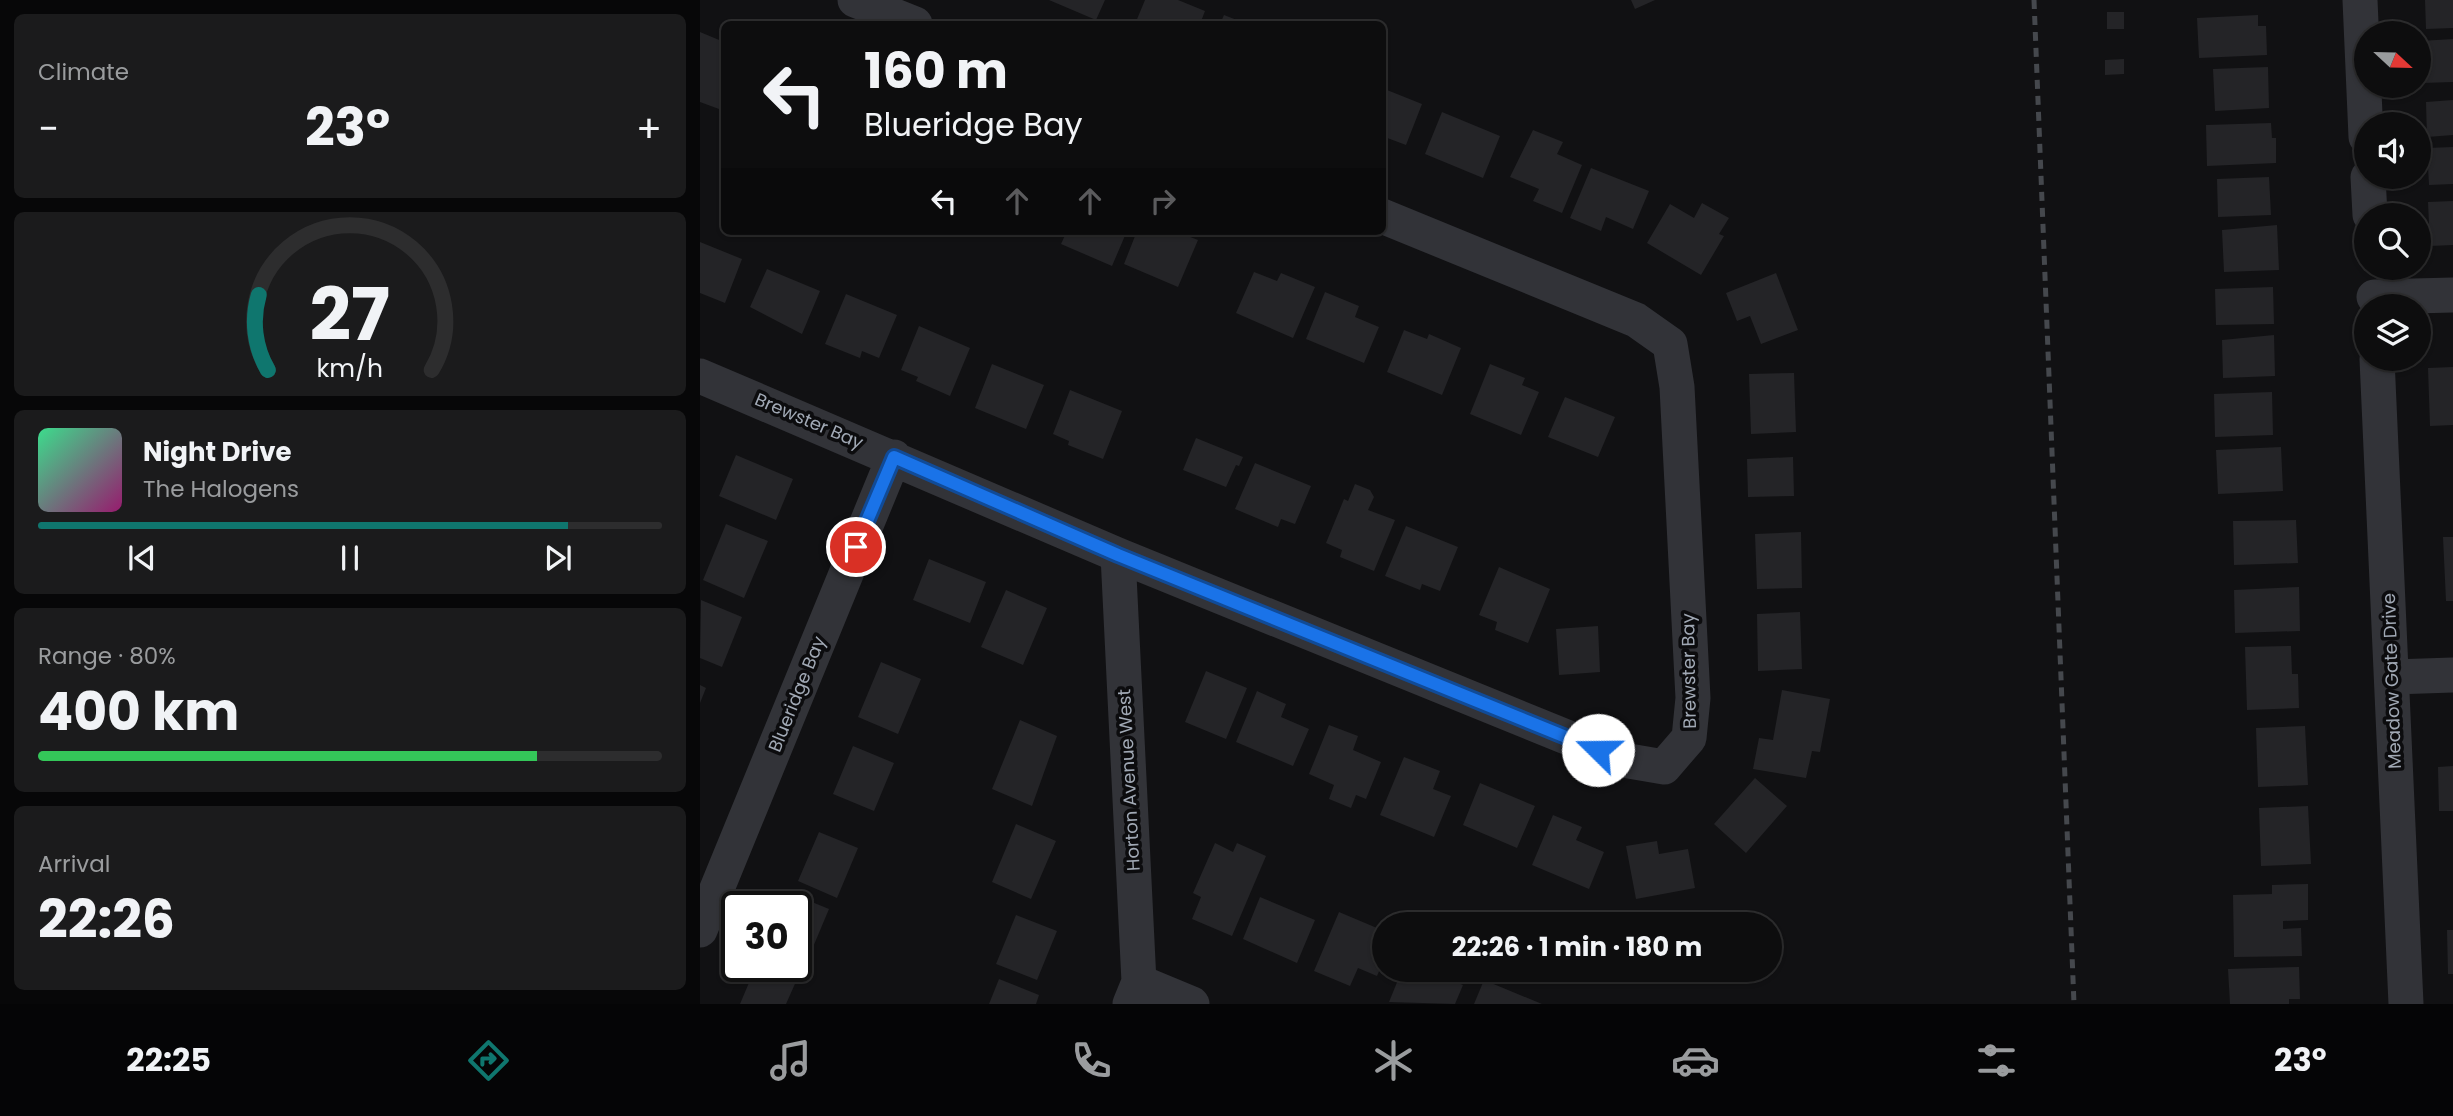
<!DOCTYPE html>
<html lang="en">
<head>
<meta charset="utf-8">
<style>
  body { margin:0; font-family:Poppins,sans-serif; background:#1b1b1c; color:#f1f3f6; height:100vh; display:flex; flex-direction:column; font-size:26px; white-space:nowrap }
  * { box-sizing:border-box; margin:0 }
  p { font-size:23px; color:#9a9c9e }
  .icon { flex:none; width:38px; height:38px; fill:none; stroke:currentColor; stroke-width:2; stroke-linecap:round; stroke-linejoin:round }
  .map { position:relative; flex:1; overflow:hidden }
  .sheet { display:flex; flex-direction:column; gap:14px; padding:14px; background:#070708; width:700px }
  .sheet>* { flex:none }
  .hud { position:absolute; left:21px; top:21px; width:665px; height:214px; border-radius:10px; box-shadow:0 2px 5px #0004,0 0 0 2px #2d2d2e; background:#0d0d0e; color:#f1f3f6; overflow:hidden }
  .needle { width:46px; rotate:112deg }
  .tools { position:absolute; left:1654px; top:21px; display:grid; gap:14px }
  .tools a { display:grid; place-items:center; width:77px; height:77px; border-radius:50%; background:#0d0d0e; box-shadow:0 2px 5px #0004,0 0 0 2px #2d2d2e; font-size:35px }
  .speed { position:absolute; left:21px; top:891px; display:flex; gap:14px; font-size:35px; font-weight:700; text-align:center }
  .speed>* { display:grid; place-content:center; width:91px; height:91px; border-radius:50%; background:#0d0d0e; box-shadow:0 2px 5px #0004,0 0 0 2px #2d2d2e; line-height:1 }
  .speed .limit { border:4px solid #111; border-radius:10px; background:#fff; color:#111 }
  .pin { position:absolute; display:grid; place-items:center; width:60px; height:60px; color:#fff; margin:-30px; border:4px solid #fff; border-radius:50%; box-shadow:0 2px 7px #0007 }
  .me { position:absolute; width:77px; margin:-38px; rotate:292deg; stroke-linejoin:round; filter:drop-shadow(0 0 5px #0008) }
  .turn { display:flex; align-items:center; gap:24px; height:147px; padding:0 28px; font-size:32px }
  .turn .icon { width:91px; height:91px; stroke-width:2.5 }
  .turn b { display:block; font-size:49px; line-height:60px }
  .lanes { display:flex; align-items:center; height:66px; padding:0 28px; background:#0003; justify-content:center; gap:35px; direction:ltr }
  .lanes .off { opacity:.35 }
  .big { font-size:52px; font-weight:700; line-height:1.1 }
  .sheet .tile { flex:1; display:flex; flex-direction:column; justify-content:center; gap:10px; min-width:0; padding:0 24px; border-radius:10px; background:#1b1b1c }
  .sheet .dial { align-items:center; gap:0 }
  .dial svg { height:182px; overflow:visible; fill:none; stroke:#2d2d2e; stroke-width:7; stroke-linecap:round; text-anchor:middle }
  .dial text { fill:#f1f3f6; stroke:none }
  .song { display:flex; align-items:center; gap:21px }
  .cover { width:84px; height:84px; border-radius:10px; background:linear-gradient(135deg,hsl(150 70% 55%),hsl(320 70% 35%)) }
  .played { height:7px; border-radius:4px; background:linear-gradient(90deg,#0f766e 85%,#2d2d2e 85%) }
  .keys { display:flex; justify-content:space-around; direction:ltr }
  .heat { display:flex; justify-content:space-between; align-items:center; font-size:38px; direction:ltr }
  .charge { height:10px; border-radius:5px; background:linear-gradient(90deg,#34c759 80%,#2d2d2e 0) }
  .trip { position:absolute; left:672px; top:912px; width:410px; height:70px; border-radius:35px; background:#0d0d0e; box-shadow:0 2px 5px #0004,0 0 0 2px #2d2d2e; font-weight:700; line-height:70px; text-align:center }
  .dock { display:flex; height:112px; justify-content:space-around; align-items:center; background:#050506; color:#9a9c9e }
  .dock .icon { width:49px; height:49px }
  .dock .selected { color:#0f766e }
  .dock b { font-size:32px; color:#f1f3f6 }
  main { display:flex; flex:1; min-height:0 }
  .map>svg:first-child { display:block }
</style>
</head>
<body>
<main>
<section class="sheet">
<div class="tile"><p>Climate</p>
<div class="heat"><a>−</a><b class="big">23°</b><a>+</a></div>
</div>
<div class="tile dial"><svg viewBox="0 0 100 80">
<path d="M14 69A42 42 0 1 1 86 69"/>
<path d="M14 69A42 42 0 0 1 10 36" stroke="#0f766e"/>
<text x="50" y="56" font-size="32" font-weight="700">27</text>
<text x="50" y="72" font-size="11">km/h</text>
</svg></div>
<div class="tile">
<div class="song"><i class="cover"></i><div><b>Night Drive</b><p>The Halogens</p></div></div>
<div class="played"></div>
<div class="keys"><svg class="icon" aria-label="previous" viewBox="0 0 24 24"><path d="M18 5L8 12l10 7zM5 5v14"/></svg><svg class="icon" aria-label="pause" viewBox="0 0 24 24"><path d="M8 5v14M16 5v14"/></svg><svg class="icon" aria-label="next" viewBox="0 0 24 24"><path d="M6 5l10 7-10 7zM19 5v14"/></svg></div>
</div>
<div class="tile"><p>Range · 80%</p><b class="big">400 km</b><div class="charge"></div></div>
<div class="tile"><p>Arrival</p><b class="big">22:26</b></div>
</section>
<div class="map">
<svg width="1753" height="1004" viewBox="0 0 1753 1004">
  <rect width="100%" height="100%" fill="#111113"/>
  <path fill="#242427" d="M349,0H405L396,20Z
    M445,0H478L505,11L500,24H435Z
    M931,0H955L935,9Z
    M1725,0H1753V28L1726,29Z
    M1407,12H1424V29H1407Z
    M524,15L547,24H520Z
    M1558,15V26H1566L1567,55L1499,58L1497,18Z
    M0,32L24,42V103L22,102L19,109L0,102Z
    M1753,39V82L1722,83L1720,41Z
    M1424,59V74L1405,75V60Z
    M1568,67L1569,108L1515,111L1513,69Z
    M682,88L722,104L706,145L682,136Z
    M1753,100V135L1727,137L1726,102Z
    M742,112L800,136L783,178L725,154Z
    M1571,123L1572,138H1576V163L1507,166L1506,125Z
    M833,130L863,142L857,154L882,165L862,213L833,201L839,189L810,177Z
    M1753,147V184L1729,185L1727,148Z
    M891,168L949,191L933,229L906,217L901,231L870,218Z
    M1569,177L1571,215L1518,217L1517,179Z
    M1753,201V245L1730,246L1728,202Z
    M1002,203L1029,218L1019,234L1024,236L1001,275L947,243L970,204L994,218Z
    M1577,225L1579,270L1524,272L1522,230Z
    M367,231H427L412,266L361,244Z
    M437,231H475L498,240L478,287L424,264Z
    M0,242L42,259L25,303L0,293Z
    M67,269L120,291L102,334L50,307Z
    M554,272L577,281L581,273L615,287L593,338L536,313Z
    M1076,273L1098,330L1061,344L1050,316L1037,321L1026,293Z
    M1573,287L1574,324L1516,325L1515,289Z
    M625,292L659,306L655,317L679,327L664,363L606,339Z
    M146,294L197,315L179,358L162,351L160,358L125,344Z
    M219,326L270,348L250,396L216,381L218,377L201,370Z
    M704,330L727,339L729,334L761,348L742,395L687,372Z
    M1574,335L1575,376L1523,378L1522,340Z
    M292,364L344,385L326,429L275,408Z
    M790,364L825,378L822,385L839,392L821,435L770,414Z
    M1753,367V425L1730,426L1728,368Z
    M1094,373L1096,432L1051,434L1049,374Z
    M370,390L422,411L403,459L368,445L369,441L353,434Z
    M1572,392L1573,435L1515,437L1514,394Z
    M865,397L915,417L898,457L848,437Z
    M496,438L543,457L539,466L536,465L526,487L483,470Z
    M1581,447L1583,491L1518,494L1516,450Z
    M36,455L93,479L76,520L19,496Z
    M1093,457L1094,496L1048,497L1047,459Z
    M555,463L611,486L595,524L581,519L578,527L535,509Z
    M655,484L670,490L674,497L668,510L695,520L674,571L640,557L642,550L626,543L644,499L648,501Z
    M1596,520L1598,563L1534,565L1533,521Z
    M26,524L68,541L44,598L3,580Z
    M706,526L758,547L740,591L722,584L720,590L685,576Z
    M1101,532L1102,588L1057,589L1055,534Z
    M1743,537H1753V601H1746Z
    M229,559L286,582L270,623L213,600Z
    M799,567L850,589L828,643L795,630L797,622L779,615Z
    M1599,587L1600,631L1535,633L1534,590Z
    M306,590L347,608L323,665L281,647Z
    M1,600L42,617L22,667L0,658Z
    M1100,612L1102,669L1058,671L1057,614Z
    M898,626L900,672L859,675L856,629Z
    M1591,646L1592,674H1598L1599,708L1547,710L1545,647Z
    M181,662L221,679L198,734L158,717Z
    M506,671L547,688L526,739L485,722Z
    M0,685L6,688L0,703Z
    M1082,690L1130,699L1120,752L1112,751L1106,778L1053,769L1059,738L1073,740Z
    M557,691L586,704L581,717L609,729L593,766L536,742Z
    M320,720L357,736L332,806L292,789Z
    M629,725L658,736L653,750L681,762L666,799L656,795L651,808L629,799L634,785L609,774Z
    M1605,726L1608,785L1558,787L1556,728Z
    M153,746L194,763L174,811L133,794Z
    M704,757L740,771L733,789L751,796L734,837L680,815Z
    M1753,766V811H1739L1738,767Z
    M1055,778L1087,806L1046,853L1014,824Z
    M780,783L835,806L817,848L763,825Z
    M1608,806L1611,864L1561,866L1559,808Z
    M853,815L882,827L876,840L904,852L889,889L832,865Z
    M316,824L356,841L331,899L292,882Z
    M119,832L158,848L137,898L98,881Z
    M957,841L959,854L988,849L995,888L936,899L926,846Z
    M515,843L533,852L537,843L566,856L532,936L492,919L501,897L493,893Z
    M1608,884V920L1583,921V929L1601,928L1602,956L1534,957L1533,895L1572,894V885Z
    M90,893L129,909L108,959L96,954V906H84Z
    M560,897L615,920L597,963L543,939Z
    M639,912L684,931V960L677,976L658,968L650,986L614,971Z
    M316,915L357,931L337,980L296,964Z
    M1747,930H1753V974H1748Z
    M56,966H73L98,977L86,1004H40Z
    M1599,967L1600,999H1589V1004H1530L1528,969Z
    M702,970H726L763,985L755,1004L689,1002Z
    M299,979L339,995L336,1004H289Z
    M784,980L842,1004H774Z"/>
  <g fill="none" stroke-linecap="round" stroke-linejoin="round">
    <path stroke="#323338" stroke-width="35" d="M155,0L215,24
      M1660,0L1666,137
      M1668,177L1670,215
      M1674,297L1753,295
      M1677,359L1706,1004
      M0,376L418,555L923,760L964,767L989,738L993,698L977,387L970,344L936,320L682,216
      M418,555L439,982L430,1004
      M1693,677L1753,675
      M0,930L194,457
      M439,982L492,1004"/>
    <path stroke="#45484d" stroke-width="5" stroke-dasharray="9 7" stroke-linecap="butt" d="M1334,0L1374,1004"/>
  </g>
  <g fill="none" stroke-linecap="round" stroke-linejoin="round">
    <g stroke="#114b97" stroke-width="18">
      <path id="route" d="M156,547L194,457L418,555L898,750"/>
    </g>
    <use href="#route" stroke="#1a73e8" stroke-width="12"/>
  </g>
  <g text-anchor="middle" stroke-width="7" stroke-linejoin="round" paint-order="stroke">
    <g font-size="18" fill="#a1a9b5" stroke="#0c0c0e">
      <text transform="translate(109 421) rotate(23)" y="6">Brewster Bay</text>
      <text transform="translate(989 671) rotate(-91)" y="6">Brewster Bay</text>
      <text transform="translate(1692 681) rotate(-92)" y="6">Meadow Gate Drive</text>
      <text transform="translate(97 694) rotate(-68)" y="6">Blueridge Bay</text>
      <text transform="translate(429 780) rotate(-93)" y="6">Horton Avenue West</text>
    </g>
  </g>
</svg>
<div class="tools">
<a><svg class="needle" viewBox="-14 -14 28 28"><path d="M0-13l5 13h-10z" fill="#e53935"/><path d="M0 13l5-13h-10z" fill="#9a9c9e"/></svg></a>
<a><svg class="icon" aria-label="sound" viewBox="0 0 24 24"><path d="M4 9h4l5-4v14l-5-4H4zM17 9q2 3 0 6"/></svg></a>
<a><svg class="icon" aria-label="search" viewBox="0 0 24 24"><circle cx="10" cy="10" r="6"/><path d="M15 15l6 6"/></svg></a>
<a><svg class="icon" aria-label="layers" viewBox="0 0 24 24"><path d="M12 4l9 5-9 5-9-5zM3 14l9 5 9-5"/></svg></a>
</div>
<div class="speed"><div class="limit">30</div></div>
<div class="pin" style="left:156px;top:547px;background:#d93025"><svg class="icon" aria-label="arrive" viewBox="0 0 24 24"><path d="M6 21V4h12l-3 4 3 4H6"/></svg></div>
<svg class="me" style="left:898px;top:750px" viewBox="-20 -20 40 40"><circle r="19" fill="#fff"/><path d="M0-13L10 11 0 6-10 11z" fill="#1a73e8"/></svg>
<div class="trip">22:26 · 1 min · 180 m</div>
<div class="hud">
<div class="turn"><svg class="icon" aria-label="left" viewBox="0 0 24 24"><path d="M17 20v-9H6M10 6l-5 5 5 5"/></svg><div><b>160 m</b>Blueridge Bay</div></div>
<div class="lanes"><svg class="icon" aria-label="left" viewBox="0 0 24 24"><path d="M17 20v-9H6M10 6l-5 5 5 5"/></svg><svg class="icon off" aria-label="ahead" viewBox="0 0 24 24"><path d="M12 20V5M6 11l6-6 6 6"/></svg><svg class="icon off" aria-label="ahead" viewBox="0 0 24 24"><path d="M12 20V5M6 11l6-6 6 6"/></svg><svg class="icon off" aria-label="right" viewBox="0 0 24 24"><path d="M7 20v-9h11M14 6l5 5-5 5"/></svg></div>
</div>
</div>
</main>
<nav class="dock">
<b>22:25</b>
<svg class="icon selected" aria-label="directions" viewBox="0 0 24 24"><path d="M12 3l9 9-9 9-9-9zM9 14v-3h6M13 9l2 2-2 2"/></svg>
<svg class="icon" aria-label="music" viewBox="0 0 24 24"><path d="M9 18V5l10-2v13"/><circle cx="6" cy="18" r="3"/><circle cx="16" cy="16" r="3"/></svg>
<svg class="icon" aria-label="phone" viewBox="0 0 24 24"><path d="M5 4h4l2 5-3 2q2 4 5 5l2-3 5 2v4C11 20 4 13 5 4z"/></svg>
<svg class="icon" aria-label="climate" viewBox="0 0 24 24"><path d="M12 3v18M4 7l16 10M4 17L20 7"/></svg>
<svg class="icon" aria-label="car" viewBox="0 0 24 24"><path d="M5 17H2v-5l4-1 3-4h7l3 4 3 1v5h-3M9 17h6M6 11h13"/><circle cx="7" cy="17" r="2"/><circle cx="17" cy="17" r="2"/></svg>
<svg class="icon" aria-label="filters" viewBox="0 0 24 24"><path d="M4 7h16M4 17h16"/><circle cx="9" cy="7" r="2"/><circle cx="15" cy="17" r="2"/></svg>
<b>23°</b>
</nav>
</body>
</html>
